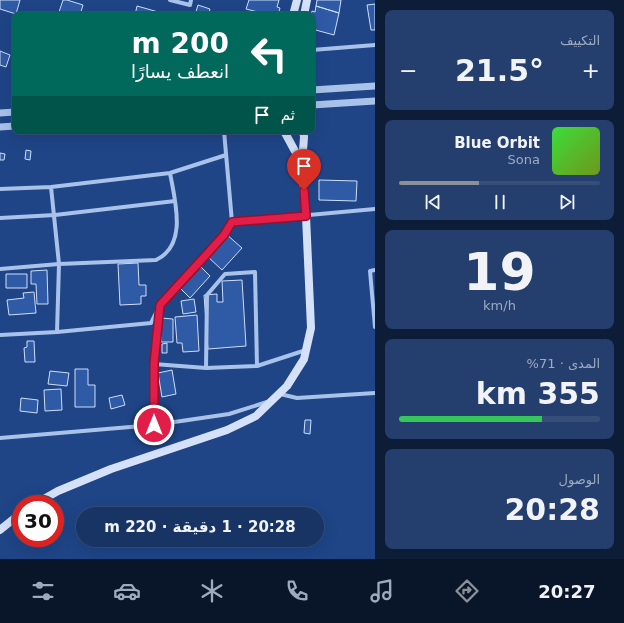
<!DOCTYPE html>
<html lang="ar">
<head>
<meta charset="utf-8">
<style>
  body { margin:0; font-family:"DejaVu Sans",Cairo,sans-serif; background:#243f6e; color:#f1f3f6; direction:rtl; height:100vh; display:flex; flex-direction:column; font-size:15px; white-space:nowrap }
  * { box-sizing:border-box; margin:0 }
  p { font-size:13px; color:#9eaabf }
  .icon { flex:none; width:22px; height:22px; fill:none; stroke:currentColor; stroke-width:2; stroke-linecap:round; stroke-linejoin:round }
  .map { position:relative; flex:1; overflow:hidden; direction:ltr }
  .details { display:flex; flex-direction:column; gap:10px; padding:10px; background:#0d1d38; width:249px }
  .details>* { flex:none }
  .banner { position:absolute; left:12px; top:12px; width:303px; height:122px; border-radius:8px; box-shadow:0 4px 16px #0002,0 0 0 1px #364f79; direction:rtl; background:#00695c; color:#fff; overflow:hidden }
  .speed { position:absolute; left:12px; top:495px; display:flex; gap:8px; font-size:20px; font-weight:700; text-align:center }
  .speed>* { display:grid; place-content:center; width:52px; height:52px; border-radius:50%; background:#173465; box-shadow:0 4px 16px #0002,0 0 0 1px #364f79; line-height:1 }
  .speed .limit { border:6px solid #d22; background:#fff; color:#111 }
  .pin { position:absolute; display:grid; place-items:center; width:34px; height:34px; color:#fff; margin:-41px -17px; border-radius:50% 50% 50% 0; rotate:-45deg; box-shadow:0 0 4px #0007 }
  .pin .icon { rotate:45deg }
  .me { position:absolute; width:44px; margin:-22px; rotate:0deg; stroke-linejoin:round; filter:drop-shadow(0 0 3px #0008) }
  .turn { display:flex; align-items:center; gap:14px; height:84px; padding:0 20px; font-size:18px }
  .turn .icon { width:52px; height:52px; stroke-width:2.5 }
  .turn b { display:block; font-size:28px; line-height:34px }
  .then { display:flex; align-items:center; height:38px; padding:0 20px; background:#0003; gap:8px; font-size:15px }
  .big { font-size:30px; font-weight:600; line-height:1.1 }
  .details .widget { flex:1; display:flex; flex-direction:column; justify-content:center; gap:6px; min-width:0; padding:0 14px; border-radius:8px; background:#243f6e }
  .details .dial { align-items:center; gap:0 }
  .dial b { font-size:52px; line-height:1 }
  .song { display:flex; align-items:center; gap:12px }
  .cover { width:48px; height:48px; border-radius:6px; background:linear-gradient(135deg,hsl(120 70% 55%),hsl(80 70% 35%)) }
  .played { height:4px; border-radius:2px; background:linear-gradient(90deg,#8c9099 40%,#364f79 40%) }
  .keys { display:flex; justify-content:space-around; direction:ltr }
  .heat { display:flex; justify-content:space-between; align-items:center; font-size:22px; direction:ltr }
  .charge { height:6px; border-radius:3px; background:linear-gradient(90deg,#34c759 71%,#364f79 0) }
  .trip { position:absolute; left:76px; top:507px; width:248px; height:40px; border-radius:20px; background:#173465; box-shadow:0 4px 16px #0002,0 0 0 1px #364f79; font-weight:600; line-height:40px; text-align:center; direction:rtl }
  .menu { display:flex; height:64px; justify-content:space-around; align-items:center; background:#091528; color:#9eaabf }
  .menu .icon { width:28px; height:28px }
  .menu .selected { color:#8c9099 }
  .menu b { font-size:18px; color:#f1f3f6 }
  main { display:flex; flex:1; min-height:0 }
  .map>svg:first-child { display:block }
</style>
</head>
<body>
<main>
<section class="details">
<div class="widget"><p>التكييف</p>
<div class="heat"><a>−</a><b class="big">21.5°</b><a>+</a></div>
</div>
<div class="widget">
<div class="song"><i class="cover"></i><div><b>Blue Orbit</b><p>Sona</p></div></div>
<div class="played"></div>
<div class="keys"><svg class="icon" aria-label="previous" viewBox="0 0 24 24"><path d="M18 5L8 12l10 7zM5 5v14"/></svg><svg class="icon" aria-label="pause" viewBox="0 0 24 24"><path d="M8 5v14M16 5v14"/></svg><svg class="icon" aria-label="next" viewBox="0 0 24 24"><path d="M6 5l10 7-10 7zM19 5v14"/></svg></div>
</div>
<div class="widget dial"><b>19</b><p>km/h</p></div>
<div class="widget"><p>المدى · 71%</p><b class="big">355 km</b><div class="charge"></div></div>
<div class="widget"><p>الوصول</p><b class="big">20:28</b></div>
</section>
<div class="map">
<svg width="375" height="559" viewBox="0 0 375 559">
  <rect width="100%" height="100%" fill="#1f4587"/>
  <path fill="#2f5aa5" stroke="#cedef8" d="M0,0H20L16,14L0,9Z
    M63,0H67L83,5L80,15H58Z
    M249,0H279L277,7L280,8L278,15H270L246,9Z
    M317,0H341L339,13L316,6Z
    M375,4V30H371L367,5Z
    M198,5L210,9L209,13H212V15H195Z
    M137,6L169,15H135Z
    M316,6L339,13L334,35L312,29V15H311L312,11L315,12Z
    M0,51L10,55L6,67L0,65Z
    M26,150L31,151L30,160L25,159Z
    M0,153L5,154L4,160H0Z
    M319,180L357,181L356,201L319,200Z
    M226,234L242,248L222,270L206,255Z
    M138,263L139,285H146V296H141V304L120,305L118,264Z
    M199,265L210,276L190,298L179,287Z
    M47,270L48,304H37L36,284H31V271Z
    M6,274H27V288H6Z
    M242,280L246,346L208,349L204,295L217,294V302H223L222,281Z
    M34,292L36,313L9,315L7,300L24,298L23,293Z
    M194,299L196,312L183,314L181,301Z
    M197,315L199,351L183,352L182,343H177L175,317Z
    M161,318L173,319V342H161Z
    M27,341H34L35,362H25L24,348L27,347Z
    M167,343V353H162V344Z
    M75,369H88V385H95V407H75Z
    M172,370L176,394L162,397L158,373Z
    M50,371L69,373L67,386L48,384Z
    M61,389L62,410L45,411L44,390Z
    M122,395L125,405L111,409L109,398Z
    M21,398L38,400L37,413L20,411Z
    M305,420H311L310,434L304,433Z"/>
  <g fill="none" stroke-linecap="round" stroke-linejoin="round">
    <path stroke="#a9c2ea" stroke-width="4" d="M170,0L190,5L191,0
      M312,50L375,45
      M51,187L59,264L57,332
      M0,189L51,187L170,173L226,155
      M0,218L55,215L175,201
      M232,222L375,209
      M0,269L59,264L156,260C188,245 175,201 170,173
      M375,270L370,271L375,327
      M0,335L57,332L151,323L160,305L224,235L232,222L224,131
      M154,364L206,368L257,366L306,350
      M206,368L207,295L225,274L255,272L257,366
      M280,394L297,398L375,393
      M154,425V364L159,308
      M0,438L154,425L229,414L267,402"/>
    <path stroke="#a9c2ea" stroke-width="7" d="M312,90L375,86
      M312,105L375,101
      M0,113L15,112
      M0,127L15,126"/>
    <path stroke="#d4e1f8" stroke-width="8" d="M293,15L297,0
      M304,15L307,0
      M284,131L302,164
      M35,504L58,491L111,469L227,430L256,416L287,386L304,359L311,328L306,216L302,164L304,137L303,131
      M0,530L21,513"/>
  </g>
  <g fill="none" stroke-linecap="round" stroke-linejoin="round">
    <g stroke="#92132f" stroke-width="10">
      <path id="route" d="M154,425V364L160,305L206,255L224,235L232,222L306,216L304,190"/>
    </g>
    <use href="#route" stroke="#e11d48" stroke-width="7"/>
  </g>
</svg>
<div class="speed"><div class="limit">30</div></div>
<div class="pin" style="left:304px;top:190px;background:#d93025"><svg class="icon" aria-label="arrive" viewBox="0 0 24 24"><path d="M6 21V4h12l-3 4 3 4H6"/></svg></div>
<svg class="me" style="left:154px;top:425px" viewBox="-20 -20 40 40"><circle r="17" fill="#e11d48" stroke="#fff" stroke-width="3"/><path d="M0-11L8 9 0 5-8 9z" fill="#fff"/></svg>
<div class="trip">20:28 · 1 دقيقة · 220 m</div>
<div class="banner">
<div class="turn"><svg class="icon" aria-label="left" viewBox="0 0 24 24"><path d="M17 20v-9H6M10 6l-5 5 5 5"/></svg><div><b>200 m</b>انعطف يسارًا</div></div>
<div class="then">ثم<svg class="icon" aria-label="arrive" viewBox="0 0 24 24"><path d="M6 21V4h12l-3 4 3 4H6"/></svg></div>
</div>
</div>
</main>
<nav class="menu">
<b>20:27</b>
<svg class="icon selected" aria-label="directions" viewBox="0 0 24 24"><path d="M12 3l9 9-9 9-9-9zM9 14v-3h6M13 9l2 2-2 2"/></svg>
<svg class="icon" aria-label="music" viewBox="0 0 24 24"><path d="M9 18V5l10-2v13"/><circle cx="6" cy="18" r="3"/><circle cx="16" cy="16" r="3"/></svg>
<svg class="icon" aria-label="phone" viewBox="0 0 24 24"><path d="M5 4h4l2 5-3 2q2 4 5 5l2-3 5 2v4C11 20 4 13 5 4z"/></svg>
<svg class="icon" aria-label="climate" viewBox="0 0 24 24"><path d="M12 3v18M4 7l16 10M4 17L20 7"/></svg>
<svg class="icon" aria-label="car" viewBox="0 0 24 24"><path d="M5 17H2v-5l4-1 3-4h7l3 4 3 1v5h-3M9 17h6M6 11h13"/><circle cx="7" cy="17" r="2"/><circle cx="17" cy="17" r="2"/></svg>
<svg class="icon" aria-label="filters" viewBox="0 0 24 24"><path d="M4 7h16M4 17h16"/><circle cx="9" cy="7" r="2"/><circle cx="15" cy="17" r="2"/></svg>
</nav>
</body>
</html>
